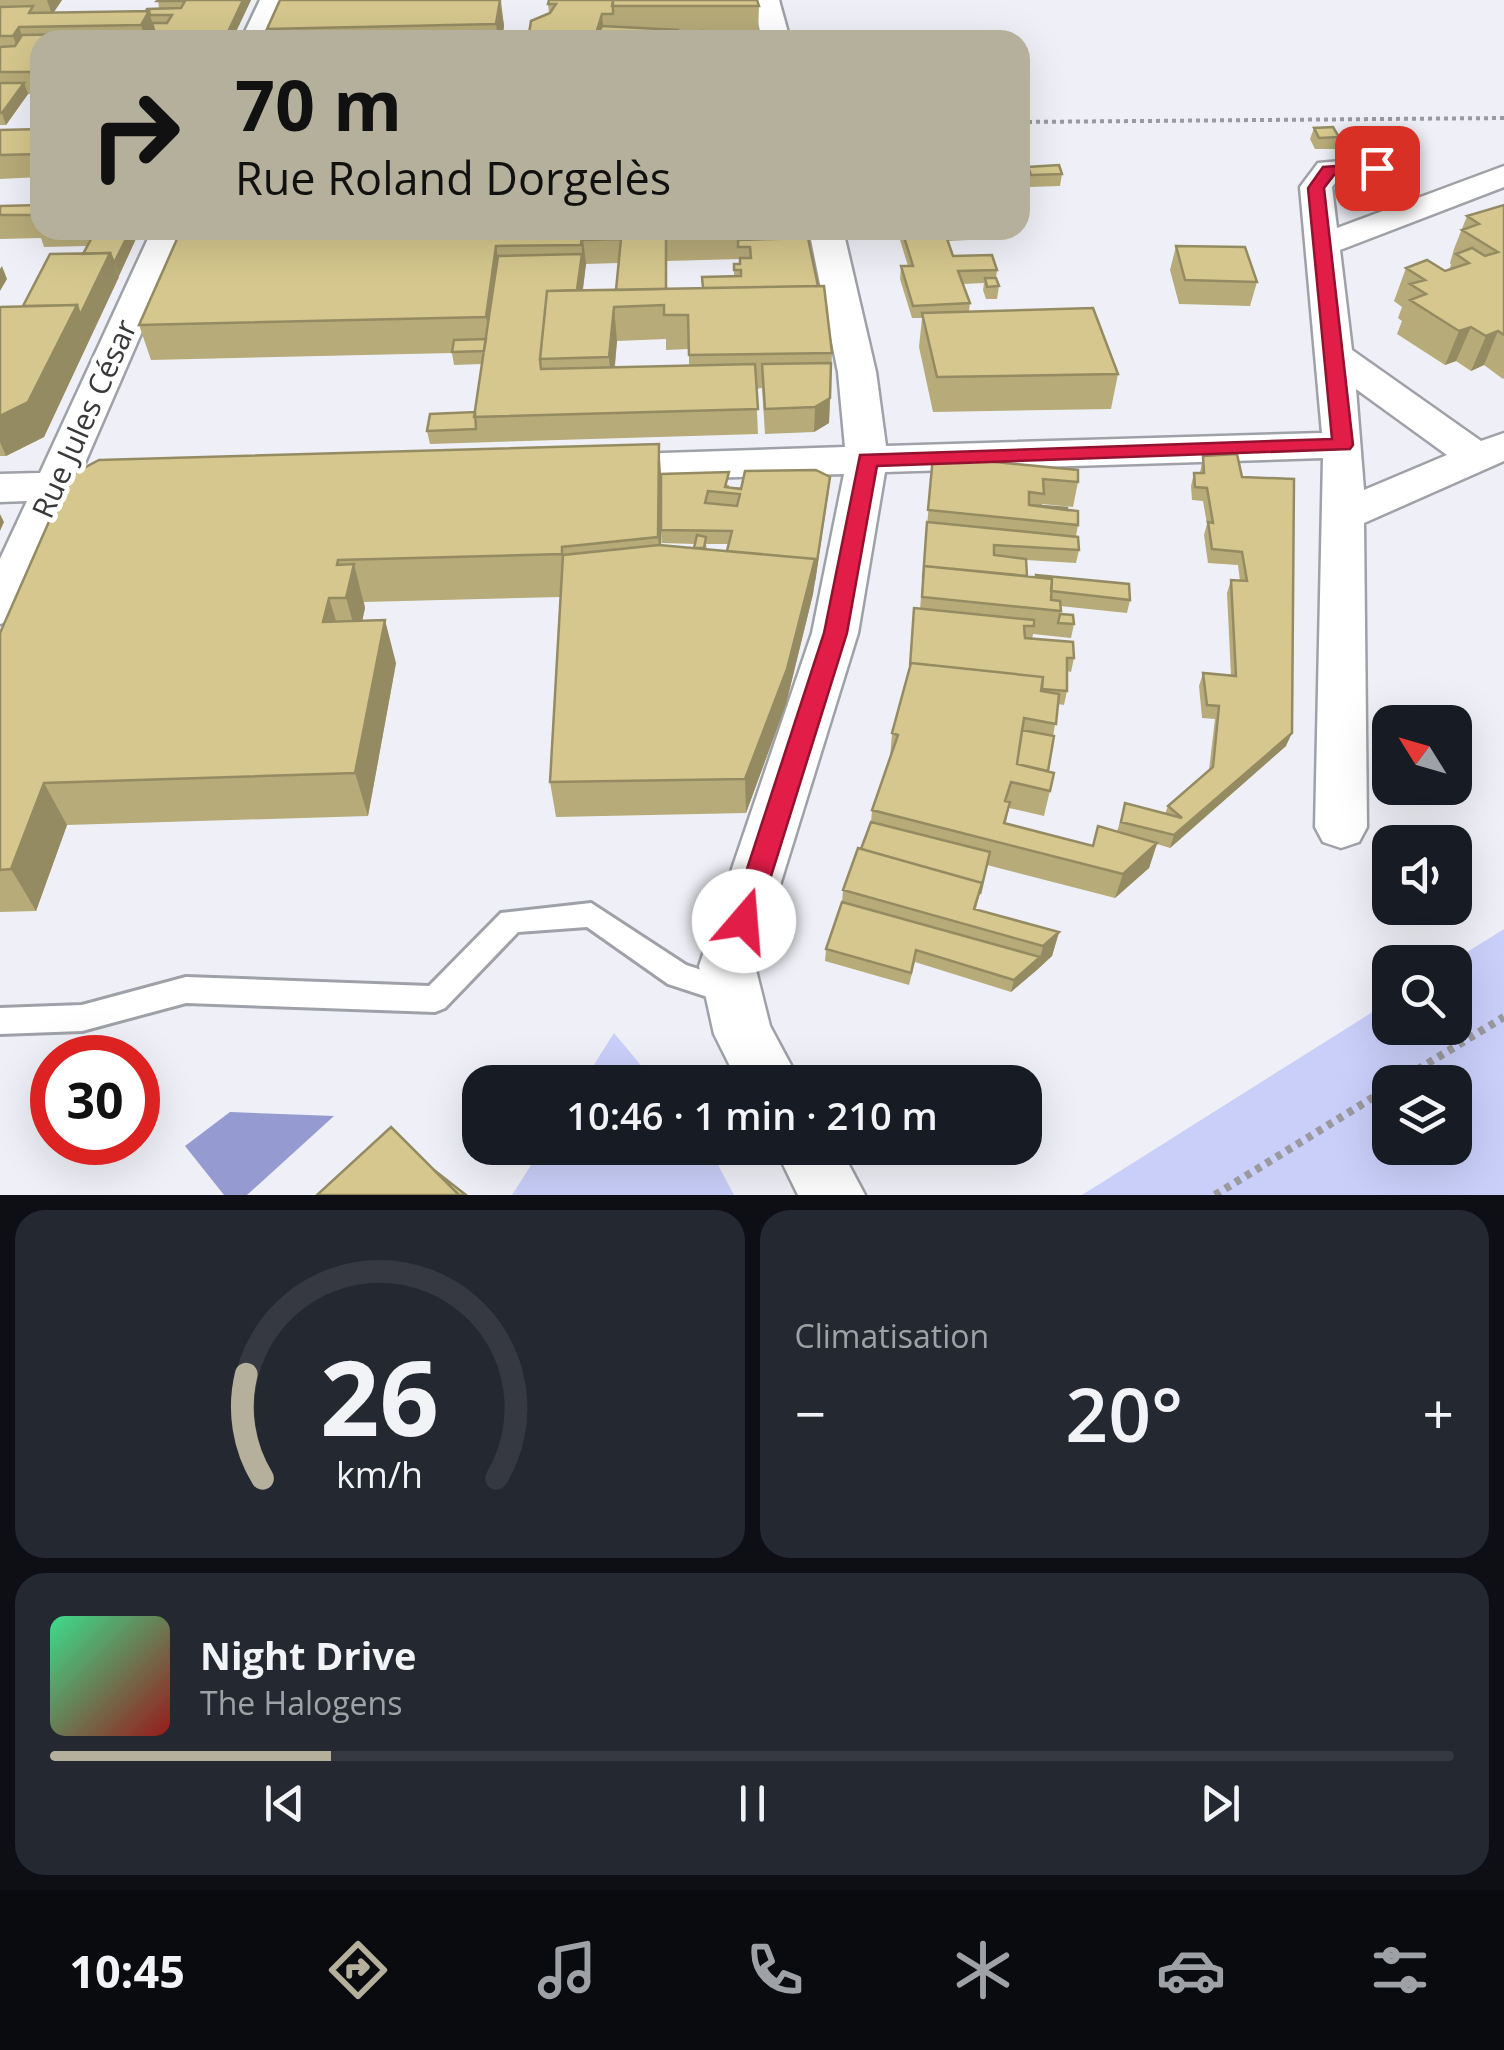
<!DOCTYPE html>
<html lang="fr">
<head>
<meta charset="utf-8">
<style>
  body { margin:0; font-family:"Open Sans",sans-serif; background:#242831; color:#f1f3f6; height:100vh; display:flex; flex-direction:column; font-size:38px; white-space:nowrap }
  * { box-sizing:border-box; margin:0 }
  p { font-size:32px; color:#9ea1a6 }
  .icon { flex:none; width:55px; height:55px; fill:none; stroke:currentColor; stroke-width:2; stroke-linecap:round; stroke-linejoin:round }
  .map { position:relative; height:1195px; overflow:hidden }
  .drawer { display:flex; flex-direction:column; gap:15px; padding:15px; background:#0d0f14; flex:1 }
  .drawer>* { flex:none }
  .hud { position:absolute; left:30px; top:30px; width:1000px; height:210px; border-radius:30px; box-shadow:0 10px 40px #0002; background:#b5b09b; color:#111; overflow:hidden }
  .needle { width:65px; rotate:307deg }
  .tools { position:absolute; left:1372px; top:705px; display:grid; gap:20px }
  .tools a { display:grid; place-items:center; width:100px; height:100px; border-radius:20px; background:#171b24; box-shadow:0 10px 40px #0002; font-size:50px }
  .speed { position:absolute; left:30px; top:1035px; display:flex; gap:20px; font-size:50px; font-weight:700; text-align:center }
  .speed>* { display:grid; place-content:center; width:130px; height:130px; border-radius:50%; background:#171b24; box-shadow:0 10px 40px #0002; line-height:1 }
  .speed .limit { border:15px solid #d22; background:#fff; color:#111 }
  .pin { position:absolute; display:grid; place-items:center; width:85px; height:85px; color:#fff; margin:-42px; border-radius:20px; box-shadow:0 5px 15px #0006 }
  .me { position:absolute; width:110px; margin:-55px; rotate:18deg; stroke-linejoin:round; filter:drop-shadow(0 0 8px #0008) }
  .turn { display:flex; align-items:center; gap:35px; height:210px; padding:0 40px; font-size:45px }
  .turn .icon { width:130px; height:130px; stroke-width:2.5 }
  .turn b { display:block; font-size:70px; line-height:85px }
  .big { font-size:75px; font-weight:600; line-height:1.1 }
  .drawer .widget { flex:1; display:flex; flex-direction:column; justify-content:center; gap:15px; min-width:0; padding:0 35px; border-radius:30px; background:#242831 }
  .drawer .dial { align-items:center; gap:0 }
  .dial svg { height:260px; overflow:visible; fill:none; stroke:#363941; stroke-width:7; stroke-linecap:round; text-anchor:middle }
  .dial text { fill:#f1f3f6; stroke:none }
  .song { display:flex; align-items:center; gap:30px }
  .cover { width:120px; height:120px; border-radius:15px; background:linear-gradient(135deg,hsl(150 70% 55%),hsl(0 70% 35%)) }
  .played { height:10px; border-radius:5px; background:linear-gradient(90deg,#b5b09b 20%,#363941 20%) }
  .keys { display:flex; justify-content:space-around; direction:ltr }
  .heat { display:flex; justify-content:space-between; align-items:center; font-size:55px; direction:ltr }
  .drawer .tiles { flex:1; display:grid; gap:15px; grid-template-columns:1fr 1fr }
  .widget:last-child { grid-column:span 2 }
  .trip { position:absolute; left:462px; top:1065px; width:580px; height:100px; border-radius:30px; background:#171b24; box-shadow:0 10px 40px #0002; font-weight:600; line-height:100px; text-align:center }
  .dock { display:flex; height:160px; justify-content:space-around; align-items:center; background:#090b0e; color:#9ea1a6 }
  .dock .icon { width:70px; height:70px }
  .dock .on { color:#b5b09b }
  .dock b { font-size:45px; color:#f1f3f6 }
  .map>svg:first-child { display:block }
</style>
</head>
<body>
<div class="map">
<svg width="1504" height="1195" viewBox="0 0 1504 1195">
  <rect width="100%" height="100%" fill="#eff0f7"/>
  <path fill="#c9cff9" fill-rule="evenodd" d="M1504,929V1195H1082L1390,1001V1028H1455V962H1451ZM1390,1082H1455V1148H1390Z
    M614,1033L655,1082H583Z
    M542,1148H709L734,1195H512Z"/>
  <path fill="#959bd0" d="M230,1112L334,1116L247,1195H224L185,1146Z"/>
  <g fill="none" stroke-linecap="round" stroke-linejoin="round">
    <g stroke="#9fa1a8" stroke-width="6">
      <path id="service" d="M591,903L686,965L739,982L743,991L739,1000L729,1004L668,984L587,927L518,932L445,1008L435,1012L186,1003L82,1031L0,1034V1008L82,1005L186,977L429,986L501,913Z"/>
    </g>
    <g stroke="#9fa1a8" stroke-width="5">
      <path id="minor" d="M260,0H286L269,40H241Z
        M753,0H779L790,40H762Z
        M1377,158L1388,161L1393,168L1388,175L1338,179L1332,187L1337,228L1504,166V187L1340,250L1352,350L1481,441L1504,433V461L1364,523L1367,827L1359,842L1341,848L1323,842L1315,827L1323,458L885,472L858,633L755,966L770,1026L800,1082H738L714,1034L699,966L812,633L844,474L601,481L586,477L580,468L586,459L601,455L845,447L838,372L809,230H843L876,372L886,446L1322,433L1300,187L1318,163ZM1356,389L1447,455L1364,490Z
        M152,230H186L81,472L127,470L142,474L148,484L142,494L70,499L23,608L16,619L0,624V559L27,501L0,502V474L40,473Z
        M775,1148H840L865,1195H798Z"/>
    </g>
    <path stroke="#99999e" stroke-width="4" stroke-dasharray="4 4" stroke-linecap="butt" d="M1020,122L1504,118"/>
    <path stroke="#99999e" stroke-width="8" stroke-dasharray="6 6" stroke-linecap="butt" d="M1397,1082L1504,1017
      M1215,1195L1390,1087"/>
    <use href="#service" fill="#fff" fill-rule="evenodd"/>
    <use href="#minor" fill="#fff" fill-rule="evenodd"/>
  </g>
  <path fill="#b7ab79" fill-rule="evenodd" d="M0,0H62L53,13L146,11L159,9L158,0H251L232,40H40V94H28L6,125H0Z
    M501,0L504,26L502,40H270L267,29Z
    M548,4L759,6L758,34L678,36V40H533L549,13Z
    M1314,128L1339,137L1335,149H1315L1310,139Z
    M40,129V177L0,179V130Z
    M1028,167L1062,174L1060,186L1029,187L1026,179Z
    M40,205V230H140L44,437L6,456H0V307L23,306L83,254L87,246L44,247L41,238L0,239V206Z
    M1504,205V378L1503,379L1484,365L1471,371L1456,361L1445,365L1397,334L1402,321L1398,318L1402,307L1394,301L1406,268L1445,271L1449,270L1451,265L1450,263L1454,249L1467,216Z
    M181,230H808V238L832,353L829,423L814,432L765,434L762,388L756,389L758,434L430,444L427,431L475,412L482,364L454,365L452,353L151,360L139,325ZM740,259V264H734V276L702,288L667,289V261ZM619,263L616,290H583L586,264ZM666,339V350L689,349V365L615,367L617,341Z
    M897,230H969L968,240L948,241L953,256L997,270L996,278L999,286L997,299H986L983,290L984,283L963,284L970,303L969,311L1118,374L1111,409L933,412L919,347L922,318H912L900,279L901,266H908Z
    M1176,246L1257,282L1250,306L1179,304L1170,270Z
    M1237,454L1286,746L1170,848L1157,844L1149,868L1115,898L987,865L976,909L1059,932L1052,956L1011,992L915,962L909,985L825,961L826,949L842,902L843,890L871,822L872,810L890,758L892,733L909,669L920,609L933,456L1078,482L1073,507L1042,504V506L1078,525L1076,536L1079,550L1076,563L1026,560L1027,576L1130,600L1127,613L1060,606V614L1074,624L1071,638L1033,634L1032,639L1074,658L1071,672L1067,671V691L1064,705L1058,704L1048,771L1054,773L1044,816L1009,808L1006,823L1093,846L1117,832L1125,803L1165,814L1168,806L1209,770L1215,719L1202,718L1199,686L1203,673L1231,676L1227,593L1231,580L1240,581L1238,565L1208,563L1204,535L1207,524L1203,501L1192,500L1191,486L1194,473H1200L1203,456Z
    M661,474L729,485V487L829,490L813,594L786,704L746,813L556,817L550,782L561,597L364,602L365,608L362,621L396,663L368,816L67,825L36,911L0,912V633ZM661,530L662,543L695,544L694,548L661,545ZM706,544H729L727,551L707,549Z"/>
  <path fill="#958b63" d="M47,0H62L52,15Z
    M243,0H251L232,40H228L227,34Z
    M500,0L504,26L502,40H498L496,24Z
    M149,11L157,40H146L141,25Z
    M602,14L604,35L602,40H595Z
    M19,27L30,57L24,66L13,36Z
    M24,83L28,94L6,125L2,113Z
    M128,230H140L119,276L114,263L129,233Z
    M582,230L586,264L578,325L575,300L582,254Z
    M496,246L501,280L490,339L486,317Z
    M110,253L119,277L44,437L6,456L0,442V416L77,305Z
    M2,266L7,279L0,291V269Z
    M614,307L617,341L612,392L609,357Z
    M1471,327L1456,361L1445,365L1459,331Z
    M1498,331L1484,365L1471,371L1486,336Z
    M830,398L829,423L814,432L815,407Z
    M659,444L662,487L661,567L658,537Z
    M830,477L813,594L786,704L746,813L745,779Z
    M0,514L4,522L0,531Z
    M338,560L347,593L354,564L365,608L358,641L337,565Z
    M329,598L342,641L323,622Z
    M385,620L396,663L368,816L355,773Z
    M1292,733L1286,746L1170,848L1174,835Z
    M44,783L67,825L36,911L11,869Z
    M1157,843L1149,868L1115,898L1123,874Z
    M1059,932L1052,956L1037,970L1043,946Z
    M1040,957L1037,970L1011,992L1014,980Z"/>
  <path fill="#d5c78d" stroke="#958b63" stroke-width="2.5" fill-rule="evenodd" d="M158,0H243L227,34L212,35L209,40H149L154,30L152,23H167L172,15H150L149,11H146L147,9L181,8L185,1H157Z
    M280,0H500L496,24L267,29Z
    M549,0H613V14H602L595,37L566,35V39L528,40L531,21L550,13L556,4H548Z
    M613,0H757L759,6H612Z
    M33,6L29,13L149,11L141,25L19,27L13,36H0V7Z
    M602,26L678,30V40L596,38Z
    M701,31L761,34L762,40H702Z
    M85,34L81,40H40V72H0V47L15,46L22,35Z
    M0,83H24L2,113H0Z
    M1333,127L1339,137L1319,138L1314,128Z
    M40,129V154L0,155V130Z
    M1059,165L1062,174L1031,175L1028,167Z
    M40,205V223H35L39,215H0V206Z
    M1504,205V335L1498,331L1486,336L1471,327L1459,331L1410,300L1426,294L1410,284L1425,280L1406,268L1427,260L1445,271L1469,263L1456,254L1472,248L1485,256L1498,252L1462,230L1479,224L1467,216Z
    M181,230H582L581,245L496,246L486,317L139,325Z
    M584,230H738V236L666,237V289L616,290L621,239L583,240Z
    M902,230H944L953,256L992,255L997,270L958,271L970,303L913,306L901,266H913Z
    M129,233L114,263L110,253L83,254L94,234Z
    M808,238L818,286L703,288L702,277L741,276V270H734V264H740V258H751L750,247H738V240Z
    M1176,246L1245,247L1257,282L1185,280Z
    M110,253L80,315L77,305L23,306L50,254Z
    M582,254L577,290L547,291L540,359L541,369L755,364L758,409L474,417L498,256Z
    M985,278H996L999,286L987,287Z
    M824,286L832,353L689,355L688,315H664V305L614,307L609,357L540,359L547,291Z
    M77,305L28,402L0,416V307Z
    M1093,308L1118,374L937,377L922,313Z
    M486,339L484,351L452,352L454,340Z
    M831,363L830,398L815,407L765,409L762,364Z
    M475,412L476,429L427,431L430,414Z
    M659,444L658,537L562,547V554L338,560L337,565L354,564L346,598H329L323,622L385,620L355,773L44,783L11,869L0,870V633L69,476L99,460Z
    M1237,454L1242,477L1294,479L1292,733L1174,835L1121,822L1125,803L1182,818L1168,806L1213,767L1219,706L1207,705L1203,673L1236,676L1231,580L1247,581L1242,552L1212,549L1208,522L1213,523L1207,488L1195,487L1194,473H1204L1203,456Z
    M933,456L1078,470V482L1043,479L1044,494L1029,492V505L1078,511V525L928,510Z
    M816,470L830,477L814,581L815,559L727,551L732,531L661,530V474L729,472L725,487L741,489L745,471ZM708,491L740,494L737,506L705,503Z
    M1029,505L1067,508V510Z
    M927,522L1078,537L1079,550L994,545V555L1026,559L1027,576L924,566L923,578Z
    M697,535L706,537L704,548H694Z
    M659,545L815,559L787,669L745,779L550,782L563,555Z
    M924,566L1052,579L1051,600L1060,601L1061,611L922,597Z
    M1036,575L1129,584L1130,600L1051,591L1052,579L1036,577Z
    M914,608L1034,620V626H1024L1025,638L1073,642L1074,658H1067V691L1042,689L1043,677L911,663L910,666Z
    M1060,614L1073,615L1074,624L1058,623Z
    M911,663L1043,677L1041,691L1059,694L1056,724L1024,718L1017,764L1054,773L1050,791L1011,782L1005,801L1010,802L1004,823L1093,846L1098,826L1157,843L1123,874L872,810L898,735L892,733Z
    M1022,730L1054,736L1048,771L1017,764Z
    M871,822L990,852L980,894L982,883L861,849Z
    M858,848L982,883L974,909L1059,932L1043,946L843,890Z
    M842,902L1040,957L1014,980L916,950L911,973L826,949Z
    M391,1127L459,1195H317Z
    M434,1170L466,1195H459Z"/>
  <path fill="#e11d48" stroke="#92132f" stroke-width="2.5" d="M1377,163L1385,168L1383,171L1334,175L1324,188L1353,445L1350,449L877,466L847,633L757,921L753,929L744,933L734,929L730,921L824,633L860,455L1332,439L1308,188L1323,167Z"/>
  <g text-anchor="middle" stroke-width="10" stroke-linejoin="round" paint-order="stroke">
    <g font-size="30" fill="#39393c" stroke="#fff">
      <text transform="translate(85 419) rotate(-66)" y="10">Rue Jules César</text>
    </g>
  </g>
</svg>
<div class="tools">
<a><svg class="needle" viewBox="-14 -14 28 28"><path d="M0-13l5 13h-10z" fill="#e53935"/><path d="M0 13l5-13h-10z" fill="#9ea1a6"/></svg></a>
<a><svg class="icon" aria-label="sound" viewBox="0 0 24 24"><path d="M4 9h4l5-4v14l-5-4H4zM17 9q2 3 0 6"/></svg></a>
<a><svg class="icon" aria-label="search" viewBox="0 0 24 24"><circle cx="10" cy="10" r="6"/><path d="M15 15l6 6"/></svg></a>
<a><svg class="icon" aria-label="layers" viewBox="0 0 24 24"><path d="M12 4l9 5-9 5-9-5zM3 14l9 5 9-5"/></svg></a>
</div>
<div class="speed"><div class="limit">30</div></div>
<div class="pin" style="left:1377px;top:168px;background:#d93025"><svg class="icon" aria-label="arrive" viewBox="0 0 24 24"><path d="M6 21V4h12l-3 4 3 4H6"/></svg></div>
<svg class="me" style="left:744px;top:921px" viewBox="-20 -20 40 40"><circle r="19" fill="#fff"/><path d="M0-13L10 11 0 6-10 11z" fill="#e11d48"/></svg>
<div class="trip">10:46 · 1 min · 210 m</div>
<div class="hud">
<div class="turn"><svg class="icon" aria-label="right" viewBox="0 0 24 24"><path d="M7 20v-9h11M14 6l5 5-5 5"/></svg><div><b>70 m</b>Rue Roland Dorgelès</div></div>
</div>
</div>
<section class="drawer">
<div class="tiles">
<div class="widget dial"><svg viewBox="0 0 100 80">
<path d="M14 69A42 42 0 1 1 86 69"/>
<path d="M14 69A42 42 0 0 1 9 37" stroke="#b5b09b"/>
<text x="50" y="56" font-size="32" font-weight="700">26</text>
<text x="50" y="72" font-size="11">km/h</text>
</svg></div>
<div class="widget"><p>Climatisation</p>
<div class="heat"><a>−</a><b class="big">20°</b><a>+</a></div>
</div>
<div class="widget">
<div class="song"><i class="cover"></i><div><b>Night Drive</b><p>The Halogens</p></div></div>
<div class="played"></div>
<div class="keys"><svg class="icon" aria-label="previous" viewBox="0 0 24 24"><path d="M18 5L8 12l10 7zM5 5v14"/></svg><svg class="icon" aria-label="pause" viewBox="0 0 24 24"><path d="M8 5v14M16 5v14"/></svg><svg class="icon" aria-label="next" viewBox="0 0 24 24"><path d="M6 5l10 7-10 7zM19 5v14"/></svg></div>
</div>
</div>
</section>
<nav class="dock">
<b>10:45</b>
<svg class="icon on" aria-label="directions" viewBox="0 0 24 24"><path d="M12 3l9 9-9 9-9-9zM9 14v-3h6M13 9l2 2-2 2"/></svg>
<svg class="icon" aria-label="music" viewBox="0 0 24 24"><path d="M9 18V5l10-2v13"/><circle cx="6" cy="18" r="3"/><circle cx="16" cy="16" r="3"/></svg>
<svg class="icon" aria-label="phone" viewBox="0 0 24 24"><path d="M5 4h4l2 5-3 2q2 4 5 5l2-3 5 2v4C11 20 4 13 5 4z"/></svg>
<svg class="icon" aria-label="climate" viewBox="0 0 24 24"><path d="M12 3v18M4 7l16 10M4 17L20 7"/></svg>
<svg class="icon" aria-label="car" viewBox="0 0 24 24"><path d="M5 17H2v-5l4-1 3-4h7l3 4 3 1v5h-3M9 17h6M6 11h13"/><circle cx="7" cy="17" r="2"/><circle cx="17" cy="17" r="2"/></svg>
<svg class="icon" aria-label="filters" viewBox="0 0 24 24"><path d="M4 7h16M4 17h16"/><circle cx="9" cy="7" r="2"/><circle cx="15" cy="17" r="2"/></svg>
</nav>
</body>
</html>
